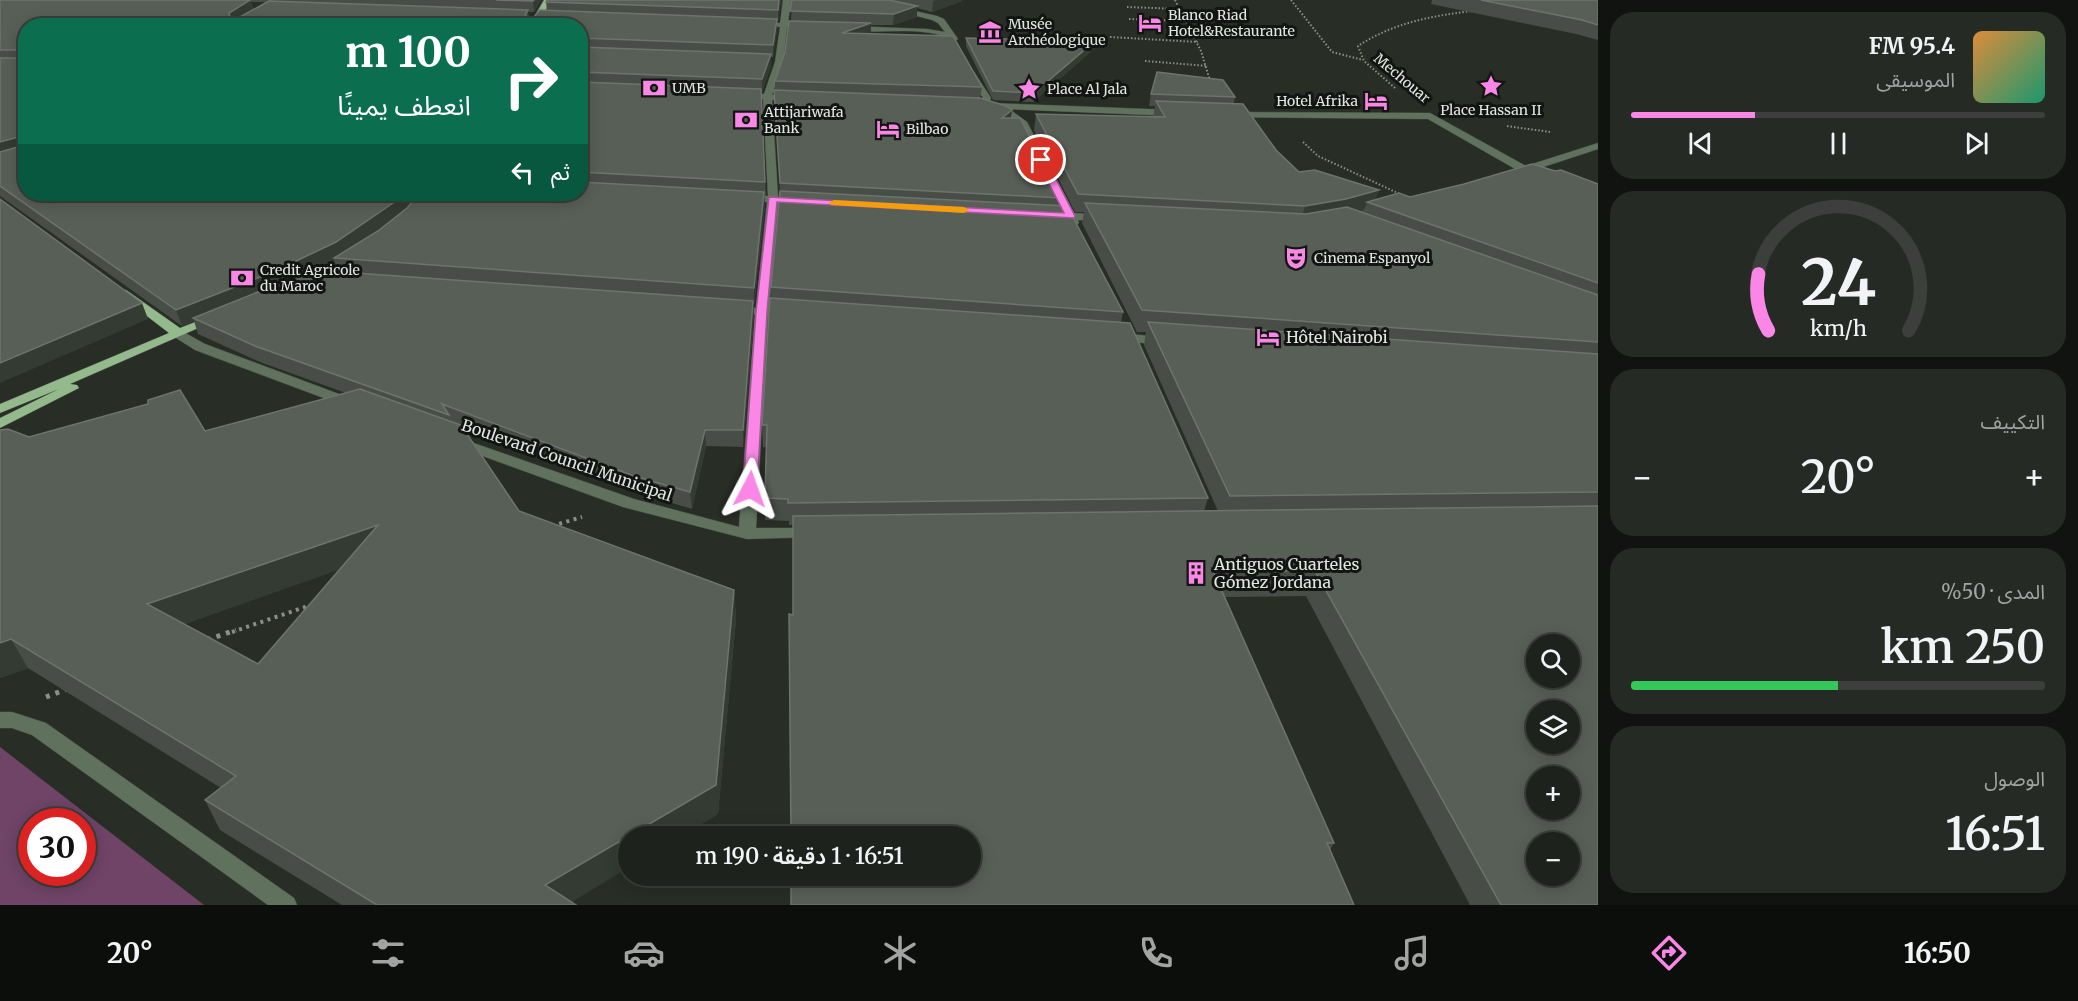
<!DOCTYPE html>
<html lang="ar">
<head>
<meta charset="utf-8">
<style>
  body { margin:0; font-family:Merriweather,"Noto Sans Arabic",serif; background:#262a25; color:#f1f3f6; direction:rtl; height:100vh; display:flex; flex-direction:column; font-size:22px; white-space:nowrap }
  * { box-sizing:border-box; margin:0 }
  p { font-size:20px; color:#a1a4a3 }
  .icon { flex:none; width:33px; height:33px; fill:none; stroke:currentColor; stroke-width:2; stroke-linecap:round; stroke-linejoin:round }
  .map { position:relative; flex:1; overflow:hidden; direction:ltr }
  .sheet { display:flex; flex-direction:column; gap:12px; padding:12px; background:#10130f; width:480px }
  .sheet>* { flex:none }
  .hud { position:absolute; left:18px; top:18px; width:570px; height:183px; border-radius:24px; box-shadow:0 3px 15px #0003,0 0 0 2px #3c3f3b; direction:rtl; background:#0b6e4f; color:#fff; overflow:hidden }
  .controls { position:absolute; left:1526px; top:634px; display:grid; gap:12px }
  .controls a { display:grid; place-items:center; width:54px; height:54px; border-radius:50%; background:#1e221c; box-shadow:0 3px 15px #0003,0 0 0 2px #3c3f3b; font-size:30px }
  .speed { position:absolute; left:18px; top:808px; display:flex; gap:12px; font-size:30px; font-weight:700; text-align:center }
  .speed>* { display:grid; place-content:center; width:78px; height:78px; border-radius:50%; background:#1e221c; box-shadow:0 3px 15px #0003,0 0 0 2px #3c3f3b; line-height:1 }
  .speed .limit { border:9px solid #d22; background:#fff; color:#111 }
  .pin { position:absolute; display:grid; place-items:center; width:51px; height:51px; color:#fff; margin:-26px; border:3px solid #fff; border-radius:50%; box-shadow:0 2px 6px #0007 }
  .me { position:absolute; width:66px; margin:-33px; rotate:4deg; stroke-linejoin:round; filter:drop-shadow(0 0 4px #0008) }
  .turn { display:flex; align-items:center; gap:21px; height:126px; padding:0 18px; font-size:27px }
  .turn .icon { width:78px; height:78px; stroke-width:2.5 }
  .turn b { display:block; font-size:42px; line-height:51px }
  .then { display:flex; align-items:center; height:57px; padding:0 18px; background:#0003; gap:12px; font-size:22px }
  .big { font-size:45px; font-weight:600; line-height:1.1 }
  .sheet .card { flex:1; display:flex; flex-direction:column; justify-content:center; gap:9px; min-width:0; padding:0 21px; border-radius:24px; background:#262a25 }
  .sheet .dial { align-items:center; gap:0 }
  .dial svg { height:156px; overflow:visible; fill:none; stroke:#3c3f3b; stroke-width:7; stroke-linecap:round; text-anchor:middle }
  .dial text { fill:#f1f3f6; stroke:none }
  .song { display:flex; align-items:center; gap:18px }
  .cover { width:72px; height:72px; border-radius:9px; background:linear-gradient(135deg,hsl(30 70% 55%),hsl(160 70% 35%)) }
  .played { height:6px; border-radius:3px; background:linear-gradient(90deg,#fa87e6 30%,#3c3f3b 30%) }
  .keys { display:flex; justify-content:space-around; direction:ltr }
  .heat { display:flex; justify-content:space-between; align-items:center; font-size:33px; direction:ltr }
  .charge { height:9px; border-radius:4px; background:linear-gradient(90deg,#34c759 50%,#3c3f3b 0) }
  .trip { position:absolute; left:618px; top:826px; width:363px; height:60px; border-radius:30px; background:#1e221c; box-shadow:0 3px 15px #0003,0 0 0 2px #3c3f3b; font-weight:600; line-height:60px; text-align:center; direction:rtl }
  .menu { display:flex; height:96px; justify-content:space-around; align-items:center; background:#0c0e0b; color:#a1a4a3 }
  .menu .icon { width:42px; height:42px }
  .menu .selected { color:#fa87e6 }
  .menu b { font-size:27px; color:#f1f3f6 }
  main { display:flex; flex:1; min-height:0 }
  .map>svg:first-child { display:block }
</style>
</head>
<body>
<main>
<section class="sheet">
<div class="card">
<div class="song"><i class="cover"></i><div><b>95.4 FM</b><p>الموسيقى</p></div></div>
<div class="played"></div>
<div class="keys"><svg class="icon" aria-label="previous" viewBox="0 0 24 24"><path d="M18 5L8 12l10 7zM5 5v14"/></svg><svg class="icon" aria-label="pause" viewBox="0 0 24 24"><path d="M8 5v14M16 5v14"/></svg><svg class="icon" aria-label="next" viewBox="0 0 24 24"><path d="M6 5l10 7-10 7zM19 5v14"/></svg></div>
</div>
<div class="card dial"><svg viewBox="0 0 100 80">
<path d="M14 69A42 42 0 1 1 86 69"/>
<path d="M14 69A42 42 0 0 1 9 40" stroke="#fa87e6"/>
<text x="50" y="56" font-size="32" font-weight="700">24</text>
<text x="50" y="72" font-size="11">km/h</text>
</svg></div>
<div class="card"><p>التكييف</p>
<div class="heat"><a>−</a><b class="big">20°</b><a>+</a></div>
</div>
<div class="card"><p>المدى · 50%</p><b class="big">250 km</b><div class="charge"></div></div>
<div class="card"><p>الوصول</p><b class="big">16:51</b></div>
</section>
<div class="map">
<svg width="1598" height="905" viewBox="0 0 1598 905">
  <rect width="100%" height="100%" fill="#282e26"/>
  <path fill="#6f4467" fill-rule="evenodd" d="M0,747L204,905H0ZM32,822H82V873H32Z"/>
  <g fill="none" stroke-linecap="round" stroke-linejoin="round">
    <g stroke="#464c44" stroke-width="1">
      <path id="minor" d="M783,0H791L788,23L812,26L808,28L787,27L783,62L772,95H793L797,98L793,101L772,100L778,197L797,198L802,201L797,204L778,203L769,309L787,310L793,314L787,318L768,316L756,528H812L818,529L820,533L818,537L747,539L623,507L455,446L453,443L455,440H465L634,499L739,527L755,315L733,314L727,310L733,306L756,308L767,202L744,201L739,198L744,195L768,196L763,99H742L738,96L742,93L764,94L775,62L780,27L753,24L757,22L780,23Z
        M854,0H867L937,16L944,19L958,39L954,41C924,24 881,35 847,30V26H850L927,29L945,32L938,23L932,20Z
        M971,71L974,72L991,98L989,103L1174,110L1179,113L1174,116L1006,109L1012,111L1027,122L1074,213L1103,215L1108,218L1103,221L1078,220L1079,223L1074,226L1070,225L1067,219L1052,218L1047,215L1052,212H1063L1018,124L1006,115L980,108L983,98L967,74Z
        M1231,112L1430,113L1526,166L1598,143V149L1534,170L1544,176L1539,179L1517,173V170L1428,119L1228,117V113Z
        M178,329L205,344L355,400L357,403L350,407L345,406L195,350L173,336L172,333Z
        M1116,333L1164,337L1171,341L1164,345L1111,340L1110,337Z
        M0,712H12L46,723L294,898L297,905H268L32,735L12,728H0Z"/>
    </g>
    <g stroke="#464c44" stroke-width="1">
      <path id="major" d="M544,0H552L536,26H529Z
        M353,255L359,258L357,260L315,283H307L305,280Z
        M126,290L180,328L213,315L219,319L70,384L77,385L79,388L0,428V418L59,389L0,413V404L169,333L122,297V291Z"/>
    </g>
    <path stroke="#8a8f89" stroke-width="2" stroke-dasharray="1.5 2" stroke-linecap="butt" d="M1175,0L1201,51L1211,84
      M1291,0L1332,52L1363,60
      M1127,7L1180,9
      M1129,19L1186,21
      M1110,37L1198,42
      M1145,61L1208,66
      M1395,88L1364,61L1358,46C1393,23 1431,16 1472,11
      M1507,126L1550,132
      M1303,142L1318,156L1402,195"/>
    <path stroke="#8a8f89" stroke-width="4" stroke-dasharray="3 4.5" stroke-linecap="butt" d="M552,526L582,517
      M232,632L314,604"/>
    <path stroke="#8a8f89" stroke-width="5" stroke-dasharray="4 6" stroke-linecap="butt" d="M207,640L236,630
      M46,697L67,689"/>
    <use href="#minor" fill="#60725d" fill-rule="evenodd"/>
    <use href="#major" fill="#93b98c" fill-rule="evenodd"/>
  </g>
  <path fill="#484e47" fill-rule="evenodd" d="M0,0H541L534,12H528L529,17H534L547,11L546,2L781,0L778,21H777V30L773,57H771V66L762,92H761L766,196H764L765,206L754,304H753L754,316L743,447L706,446L692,509L636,492L462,426L519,511L734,590L736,619L718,814L680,837H628L572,902L576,905H342L220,830L205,800L221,788L28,668L0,678V430L29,437L205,431L346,393L260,362L198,334L194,321L182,326L0,196ZM251,2H265L253,9ZM580,26V194H26ZM415,198L407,208L398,215ZM392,220L378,231L367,238ZM334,260L337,271L314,270ZM340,569L258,664L184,624Z
    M792,0H962V1L932,12L917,8V17L893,25H871V33L869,34L982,87L980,98L1012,110L1011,118L1061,198L1060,205L1123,312L1121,322L1208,498L1204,511H1218L1144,345L1146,332H1137L1082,223L1084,212H1075L1034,130L1036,114L1153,117L1155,106H1149L1151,94L1235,97L1234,103L1276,150L1299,172L1376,200L1598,184V905H1470L1306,596L1224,597L1334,843L1330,850L793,615V525H789V521L765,520V498L767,447H763L762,425L771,298V287L780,191L774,90H775V81L785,52L791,21Z
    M1432,0H1598V40L1576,34L1431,4Z
    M966,38L1095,41L1094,49L1033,102L993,100L966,46Z"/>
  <path fill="#343b33" d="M250,0L253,11L232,24L229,13Z
    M534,0H541L534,12L533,1Z
    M779,0H781L778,21V10Z
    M936,0H962V1L932,12L933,1Z
    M917,6V17L893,25L894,14Z
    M777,19V30L773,57V45Z
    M871,23V33L842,43V33Z
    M1095,41L1094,49L1033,102L1034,93Z
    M771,54V66L762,92V79Z
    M1012,110L1010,121L1002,118Z
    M22,136L26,145L0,158V142Z
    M1379,190L1374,205L1367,202L1364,210L1341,217L1300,224L1305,206Z
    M764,192L765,206L754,304V288Z
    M402,194H420L396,217L340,257L334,258V260L277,288L193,318L194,321L182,326L176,310Z
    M753,301L754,316L743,447V430Z
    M142,303L148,319L0,383V363Z
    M705,430L706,446L692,509L690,492Z
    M378,525L386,553L160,633L147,604Z
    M734,590L736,619L718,814L680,837H628V868L567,905L545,885Z
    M11,639L28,668L0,678V643Z"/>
  <path fill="#585f57" stroke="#6e746d" stroke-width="1.5" fill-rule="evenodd" d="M0,0H250L229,13L230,17H240L269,1L528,10L525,15L527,17H534L540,10L777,19L773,45L580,38V26H26V194H402L393,203L336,242L273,272L176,310L0,186V152L21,146L22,136L0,142V58H21L23,56L21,50H0Z
    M496,0H534L533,1Z
    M547,0H779L778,10L546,2Z
    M792,0H889L917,6L894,14L790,11Z
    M1481,0H1598V25L1582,20Z
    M789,21L871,23L842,33L953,36L982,87L775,81L785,52Z
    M966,38L1095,41L1034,93L993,91Z
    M580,47L771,54L762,79L580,72Z
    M1157,72L1223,80L1235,97L1151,94Z
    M580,82L761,89L765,182L580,172Z
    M774,90L980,98L1006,106L1012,110L1002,118H1020L1061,198L780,183Z
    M1156,101L1243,104L1276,150L1299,172L1315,170L1379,190L1346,199L1305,206L1078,194L1036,114L1165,117Z
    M1532,164L1555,171L1561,170L1598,184V283L1367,202L1399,193L1410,197L1464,184Z
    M580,182L764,192L754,288L334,258L378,231L407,208L419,194H580Z
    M780,191L1067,206L1123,312L771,287Z
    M0,199L142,303L0,363Z
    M1085,203L1306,214L1347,207L1598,295V342L1142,310Z
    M313,270L753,301L743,430H705L690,492L634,476L442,404L449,415L255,346L193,318Z
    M770,298L1130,323L1208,498L788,503V499L765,498L767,425H762Z
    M1148,322L1598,354V492L1230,496Z
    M360,389L461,425L519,511L734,590L716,785L545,885L576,905H377L205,800L236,776L11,639L0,643V430L8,429L29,437L148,404V400L180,390L205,431ZM378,525L258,664L147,604Z
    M1598,506V905H1501L1315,571H1213L1334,843H1327L1354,905H791V876H970V837H791L789,614L793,615V516ZM1536,645H1569V678H1536ZM1536,711H1569V744H1536ZM1536,777H1569V810H1536ZM1536,843H1569V876H1536Z"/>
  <path fill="#fa87e6" stroke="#a25896" stroke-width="1.5" d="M1041,157L1046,160L1075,216L1074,218L777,202L767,312L757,489L750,494L745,492L743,489L756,312L769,197L1064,213L1037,160Z"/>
  <path fill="#f59e0b" d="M834,200L964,207L969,210L964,213L831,205L829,203Z"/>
  <defs>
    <g id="hotel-bare" transform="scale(1.8)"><path d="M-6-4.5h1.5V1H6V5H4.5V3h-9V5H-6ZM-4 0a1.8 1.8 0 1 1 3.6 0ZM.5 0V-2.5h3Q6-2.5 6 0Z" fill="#fa87e6" stroke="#121512" stroke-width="2.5" paint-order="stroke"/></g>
    <g id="museum-bare" transform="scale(1.8)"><path d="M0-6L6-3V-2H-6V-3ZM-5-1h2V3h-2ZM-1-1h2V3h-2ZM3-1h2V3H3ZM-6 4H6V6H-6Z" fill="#fa87e6" stroke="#121512" stroke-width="2.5" paint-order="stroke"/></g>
    <g id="sight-bare" transform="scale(1.8)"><path d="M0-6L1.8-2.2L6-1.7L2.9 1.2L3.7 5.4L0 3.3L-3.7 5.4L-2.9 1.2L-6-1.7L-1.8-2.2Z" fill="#fa87e6" stroke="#121512" stroke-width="2.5" paint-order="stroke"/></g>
    <g id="bank-bare" transform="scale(1.8)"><path d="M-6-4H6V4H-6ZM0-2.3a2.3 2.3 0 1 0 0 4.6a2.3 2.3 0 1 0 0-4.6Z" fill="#fa87e6" stroke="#121512" stroke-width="2.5" paint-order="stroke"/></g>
    <g id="theatre-bare" transform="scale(1.8)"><path d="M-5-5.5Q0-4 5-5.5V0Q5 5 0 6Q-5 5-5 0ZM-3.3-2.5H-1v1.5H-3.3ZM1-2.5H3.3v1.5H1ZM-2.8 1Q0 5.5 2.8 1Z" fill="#fa87e6" stroke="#121512" stroke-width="2.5" paint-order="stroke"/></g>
    <g id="building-bare" transform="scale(1.8)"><path d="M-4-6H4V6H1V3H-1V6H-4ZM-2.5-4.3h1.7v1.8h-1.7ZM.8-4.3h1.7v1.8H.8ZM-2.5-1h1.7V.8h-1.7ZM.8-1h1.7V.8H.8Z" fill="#fa87e6" stroke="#121512" stroke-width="2.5" paint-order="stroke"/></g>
  </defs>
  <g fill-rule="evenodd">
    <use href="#hotel-bare" x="1150" y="23"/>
    <use href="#museum-bare" x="990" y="32"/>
    <use href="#sight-bare" x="1491" y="86"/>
    <use href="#bank-bare" x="654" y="88"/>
    <use href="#sight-bare" x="1029" y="89"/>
    <use href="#hotel-bare" x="1376" y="101"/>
    <use href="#bank-bare" x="746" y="120"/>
    <use href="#hotel-bare" x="888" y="129"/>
    <use href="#theatre-bare" x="1296" y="258"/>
    <use href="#bank-bare" x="242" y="278"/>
    <use href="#hotel-bare" x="1268" y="337"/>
    <use href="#building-bare" x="1196" y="573"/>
  </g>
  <g text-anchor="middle" stroke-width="6" stroke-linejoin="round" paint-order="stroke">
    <g font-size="14" fill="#e3e7e2" stroke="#121512" text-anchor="start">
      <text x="1168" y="20">Blanco Riad<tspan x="1168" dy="16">Hotel&amp;Restaurante</tspan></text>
      <text x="1008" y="29">Musée<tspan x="1008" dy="16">Archéologique</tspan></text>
      <text x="672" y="93">UMB</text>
      <text x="1047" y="94">Place Al Jala</text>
      <text x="1358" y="106" text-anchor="end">Hotel Afrika</text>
      <text x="1491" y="115" text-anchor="middle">Place Hassan II</text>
      <text x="764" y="117">Attijariwafa<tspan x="764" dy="16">Bank</tspan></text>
      <text x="906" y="134">Bilbao</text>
      <text x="1314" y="263">Cinema Espanyol</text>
      <text x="260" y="275">Credit Agricole<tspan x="260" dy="16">du Maroc</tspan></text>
    </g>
    <g font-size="14" fill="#e3e7e2" stroke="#121512">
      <text transform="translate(1402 78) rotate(40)" y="5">Mechouar</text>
    </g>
    <g font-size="16" fill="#e3e7e2" stroke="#121512" text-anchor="start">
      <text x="1286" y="343">Hôtel Nairobi</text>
      <text x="1214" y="570">Antiguos Cuarteles<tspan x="1214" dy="18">Gómez Jordana</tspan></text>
    </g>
    <g font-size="16" fill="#e3e7e2" stroke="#121512">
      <text transform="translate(567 460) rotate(19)" y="6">Boulevard Council Municipal</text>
    </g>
  </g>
</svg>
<div class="controls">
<a><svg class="icon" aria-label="search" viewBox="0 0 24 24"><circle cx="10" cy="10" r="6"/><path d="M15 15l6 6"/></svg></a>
<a><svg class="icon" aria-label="layers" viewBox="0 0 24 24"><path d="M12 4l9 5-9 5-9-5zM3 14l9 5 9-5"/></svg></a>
<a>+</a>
<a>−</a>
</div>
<div class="speed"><div class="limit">30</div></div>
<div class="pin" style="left:1041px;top:160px;background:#d93025"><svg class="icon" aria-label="arrive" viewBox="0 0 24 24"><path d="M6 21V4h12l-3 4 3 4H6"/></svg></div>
<svg class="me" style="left:750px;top:489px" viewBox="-20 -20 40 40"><path d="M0-17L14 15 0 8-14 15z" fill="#fa87e6" stroke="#fff" stroke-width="4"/></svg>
<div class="trip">16:51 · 1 دقيقة · 190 m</div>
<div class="hud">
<div class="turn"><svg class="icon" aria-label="right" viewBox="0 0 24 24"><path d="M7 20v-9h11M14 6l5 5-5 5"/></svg><div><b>100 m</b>انعطف يمينًا</div></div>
<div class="then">ثم<svg class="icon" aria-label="left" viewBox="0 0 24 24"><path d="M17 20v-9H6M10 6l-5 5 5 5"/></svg></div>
</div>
</div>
</main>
<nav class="menu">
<b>16:50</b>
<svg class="icon selected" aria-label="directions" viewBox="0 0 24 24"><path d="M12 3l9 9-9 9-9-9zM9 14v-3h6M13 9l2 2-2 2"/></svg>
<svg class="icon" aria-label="music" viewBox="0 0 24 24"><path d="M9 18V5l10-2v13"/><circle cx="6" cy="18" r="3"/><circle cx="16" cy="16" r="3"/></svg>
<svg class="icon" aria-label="phone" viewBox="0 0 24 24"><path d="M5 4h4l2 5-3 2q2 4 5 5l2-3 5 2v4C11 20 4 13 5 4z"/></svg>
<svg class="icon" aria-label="climate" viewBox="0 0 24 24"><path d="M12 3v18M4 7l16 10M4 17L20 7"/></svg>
<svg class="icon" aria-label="car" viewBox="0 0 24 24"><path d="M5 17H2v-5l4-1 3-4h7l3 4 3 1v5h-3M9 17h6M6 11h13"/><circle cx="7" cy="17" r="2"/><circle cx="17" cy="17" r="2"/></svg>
<svg class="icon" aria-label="filters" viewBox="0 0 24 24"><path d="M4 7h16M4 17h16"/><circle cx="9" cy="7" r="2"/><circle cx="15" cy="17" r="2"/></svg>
<b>20°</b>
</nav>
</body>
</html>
